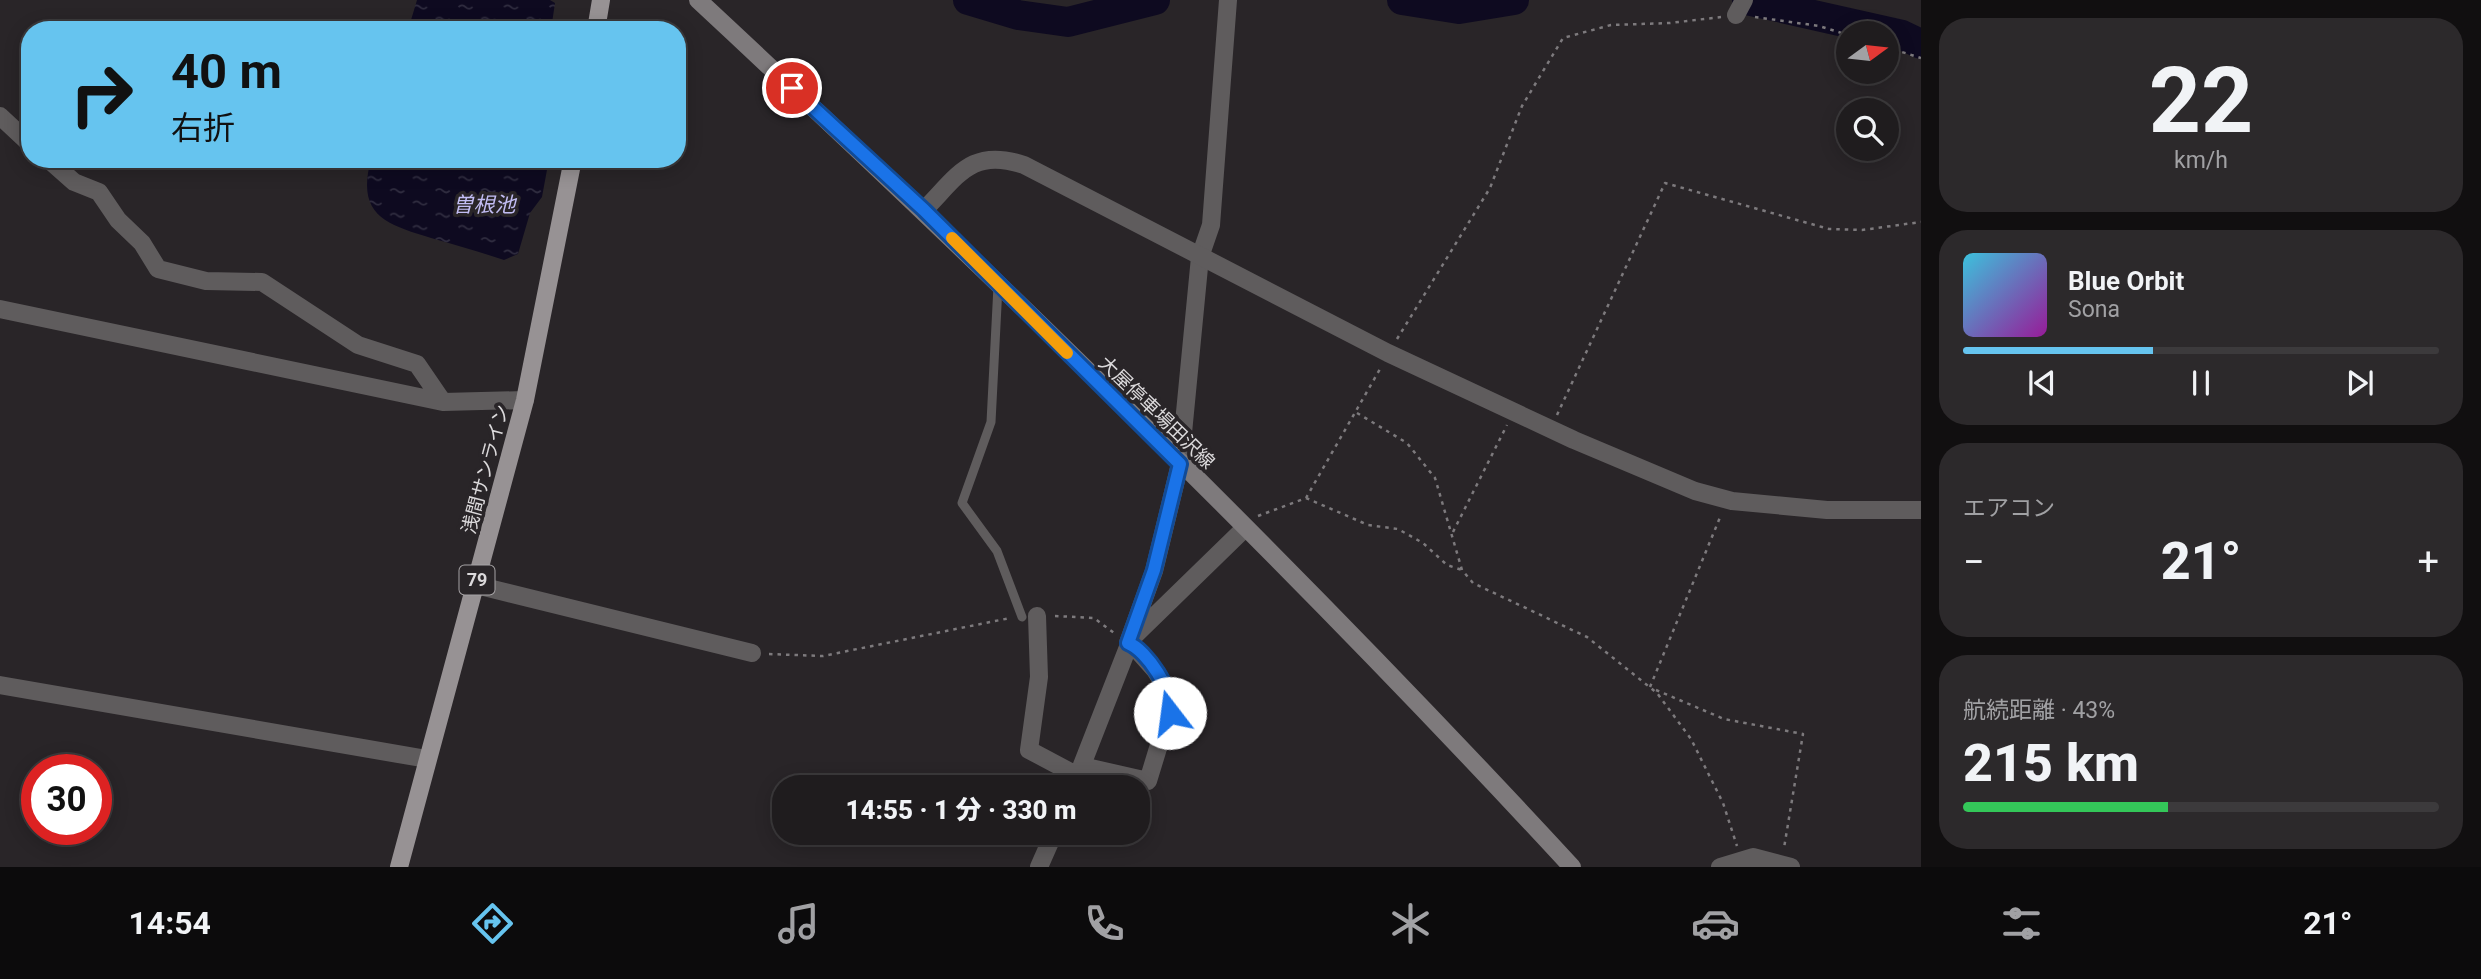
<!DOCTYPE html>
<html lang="ja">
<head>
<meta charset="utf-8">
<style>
  body { margin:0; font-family:Roboto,"Noto Sans JP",sans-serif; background:#2c292b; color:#f1f3f6; height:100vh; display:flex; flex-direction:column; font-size:26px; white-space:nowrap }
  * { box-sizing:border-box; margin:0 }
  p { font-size:23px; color:#a1a1a4 }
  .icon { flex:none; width:38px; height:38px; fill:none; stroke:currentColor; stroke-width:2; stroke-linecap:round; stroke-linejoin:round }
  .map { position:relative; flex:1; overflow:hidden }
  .panel { display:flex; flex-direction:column; gap:18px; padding:18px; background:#110f10; width:560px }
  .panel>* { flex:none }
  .top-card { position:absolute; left:21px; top:21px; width:665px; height:147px; border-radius:28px; box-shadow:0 4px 18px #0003,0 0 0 2px #3c3a3c; background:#66c4ef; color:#111; overflow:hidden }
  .needle { width:46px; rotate:75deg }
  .controls { position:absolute; left:1836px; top:21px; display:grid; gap:14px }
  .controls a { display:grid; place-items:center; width:63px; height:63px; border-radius:50%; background:#1f1c1e; box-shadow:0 4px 18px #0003,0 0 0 2px #3c3a3c; font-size:35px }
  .speed { position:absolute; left:21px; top:754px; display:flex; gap:14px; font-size:35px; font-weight:700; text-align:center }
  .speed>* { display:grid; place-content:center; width:91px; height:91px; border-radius:50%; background:#1f1c1e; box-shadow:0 4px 18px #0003,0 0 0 2px #3c3a3c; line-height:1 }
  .speed .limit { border:10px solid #d22; background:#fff; color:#111 }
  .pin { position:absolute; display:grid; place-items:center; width:60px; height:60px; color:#fff; margin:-30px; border:4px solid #fff; border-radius:50%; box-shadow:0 2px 7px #0007 }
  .me { position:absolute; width:77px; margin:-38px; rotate:345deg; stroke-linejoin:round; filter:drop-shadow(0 0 5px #0008) }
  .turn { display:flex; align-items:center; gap:24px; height:147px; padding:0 35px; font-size:32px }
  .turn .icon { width:91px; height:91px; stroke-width:2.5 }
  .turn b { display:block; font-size:49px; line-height:60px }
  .big { font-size:52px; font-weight:800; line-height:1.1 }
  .panel .tile { flex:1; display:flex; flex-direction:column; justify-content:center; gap:10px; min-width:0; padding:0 24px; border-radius:28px; background:#2c292b }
  .panel .dial { align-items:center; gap:0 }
  .dial b { font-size:91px; line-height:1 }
  .song { display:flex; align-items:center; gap:21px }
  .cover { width:84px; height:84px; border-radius:10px; background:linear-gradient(135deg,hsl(190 70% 55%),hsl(300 70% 35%)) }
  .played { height:7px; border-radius:4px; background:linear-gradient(90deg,#66c4ef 40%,#3c3a3c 40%) }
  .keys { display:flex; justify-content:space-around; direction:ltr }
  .heat { display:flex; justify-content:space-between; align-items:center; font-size:38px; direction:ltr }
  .charge { height:10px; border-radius:5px; background:linear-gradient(90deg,#34c759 43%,#3c3a3c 0) }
  .trip { position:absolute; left:772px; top:775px; width:378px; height:70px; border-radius:28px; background:#1f1c1e; box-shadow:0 4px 18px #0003,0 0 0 2px #3c3a3c; font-weight:800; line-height:70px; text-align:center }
  .dock { display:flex; height:112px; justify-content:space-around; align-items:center; background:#0c0b0c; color:#a1a1a4 }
  .dock .icon { width:49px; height:49px }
  .dock .active { color:#66c4ef }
  .dock b { font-size:32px; color:#f1f3f6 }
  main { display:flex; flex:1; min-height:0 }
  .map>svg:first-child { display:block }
</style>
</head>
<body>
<main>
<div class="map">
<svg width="1921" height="867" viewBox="0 0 1921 867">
  <defs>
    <pattern id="water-ripples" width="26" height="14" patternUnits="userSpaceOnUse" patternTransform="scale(1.75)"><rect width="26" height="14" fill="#0e0a20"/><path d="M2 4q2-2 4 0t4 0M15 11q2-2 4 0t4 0" fill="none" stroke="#302d40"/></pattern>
  </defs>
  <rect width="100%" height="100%" fill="#292528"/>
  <path fill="url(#water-ripples)" d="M417,0H550L555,3L551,30H408Z
    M371,159H549L542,197L530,213L518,254L504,260C480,252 455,245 431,238C385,224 356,215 371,159Z"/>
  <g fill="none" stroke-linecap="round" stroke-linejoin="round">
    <path stroke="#0e0a20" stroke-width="30" d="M968,0L1018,15L1068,22L1155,0
      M1402,0L1459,9L1514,0
      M1747,0L1902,35L1921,44"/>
    <path stroke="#7d7a7d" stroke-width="2.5" stroke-dasharray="3.5 5" stroke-linecap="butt" d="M1755,17L1819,26L1848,35
      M1886,47L1921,58
      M1397,339L1490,188L1522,106L1563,38L1611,25L1670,23L1721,17
      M1357,413L1407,443L1435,478L1462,570L1473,583L1587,637L1657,693L1691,739L1723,803L1737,846
      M1557,415L1665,183L1829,229L1862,230L1921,222
      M1306,498L1368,525L1398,529L1423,543L1447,565L1462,570
      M1258,516L1306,498L1380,369
      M1453,532L1507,425
      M1055,616L1094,618L1114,633
      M769,654L823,656L1010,618
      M1650,687L1721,515
      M1656,690L1724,719L1803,734L1784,848"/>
    <path stroke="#5f5c5d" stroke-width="9" d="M998,286L991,422L962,503L997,551L1022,617"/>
    <path stroke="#5f5c5d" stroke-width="18" d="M1736,15L1744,0
      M0,116L30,144
      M48,159L74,182L99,192L118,220L142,243L158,269L206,281L262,282L358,345L417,364L443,402
      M0,309L443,402L525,400
      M476,585L752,653
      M1037,616L1039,677L1029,750L1078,776
      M1132,638L1245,528
      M1128,643L1154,571L1180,464L1200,257L1211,225L1228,0
      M0,685L427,759
      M1082,766L1148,781L1173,699L1155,670L1130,642
      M1073,788L1130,642
      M1039,867L1054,833
      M1720,867L1753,857L1791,867"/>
    <path stroke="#5f5c5d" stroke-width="18" d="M924,210C958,176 971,147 1024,165L1388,353L1574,440L1695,491L1732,501L1827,510H1921"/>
    <path stroke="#7e7a7c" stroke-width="18" d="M698,0C998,279 1294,566 1572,867"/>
    <path stroke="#979294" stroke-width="18" d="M596,30L601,0
      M399,867L525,400L573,159"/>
  </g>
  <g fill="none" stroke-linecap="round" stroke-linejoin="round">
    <g stroke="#114b97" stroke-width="18">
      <path id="route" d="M792,88L924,210L1180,464L1154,570L1128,643C1147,650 1174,692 1170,713"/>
    </g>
    <use href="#route" stroke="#1a73e8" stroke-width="12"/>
    <path stroke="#f59e0b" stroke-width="12" d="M952,238L1067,353"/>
  </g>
  <g text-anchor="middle" stroke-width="7" stroke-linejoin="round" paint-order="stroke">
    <rect fill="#292528" stroke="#a6a3a5" stroke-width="2" x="459.5" y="565.5" width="35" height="29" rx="5"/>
    <g font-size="18" font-weight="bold" fill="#dbd9db">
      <text x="477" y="586">79</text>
    </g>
    <g font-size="19" fill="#dbd9db" stroke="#292528">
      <text transform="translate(1157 412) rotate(44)" y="7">大屋停車場田沢線</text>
      <text transform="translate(485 469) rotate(-75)" y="7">浅間サンライン</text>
    </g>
    <g font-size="21" font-style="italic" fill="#c2bdf3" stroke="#292528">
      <text x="484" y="212">曽根池</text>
    </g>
  </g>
</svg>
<div class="controls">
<a><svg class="needle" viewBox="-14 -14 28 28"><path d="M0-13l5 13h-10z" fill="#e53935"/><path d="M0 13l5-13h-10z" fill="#a1a1a4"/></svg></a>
<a><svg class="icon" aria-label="search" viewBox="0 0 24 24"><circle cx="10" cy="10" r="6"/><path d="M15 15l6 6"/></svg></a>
</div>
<div class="speed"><div class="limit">30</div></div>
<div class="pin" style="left:792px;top:88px;background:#d93025"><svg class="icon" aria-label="arrive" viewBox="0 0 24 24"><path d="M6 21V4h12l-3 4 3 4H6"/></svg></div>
<svg class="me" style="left:1170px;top:713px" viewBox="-20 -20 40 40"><circle r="19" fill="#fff"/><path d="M0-13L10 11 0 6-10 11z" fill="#1a73e8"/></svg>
<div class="trip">14:55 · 1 分 · 330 m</div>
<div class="top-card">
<div class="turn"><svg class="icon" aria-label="right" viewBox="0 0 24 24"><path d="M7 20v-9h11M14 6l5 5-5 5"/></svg><div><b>40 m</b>右折</div></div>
</div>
</div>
<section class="panel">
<div class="tile dial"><b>22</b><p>km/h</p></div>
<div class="tile">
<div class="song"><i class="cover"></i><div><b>Blue Orbit</b><p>Sona</p></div></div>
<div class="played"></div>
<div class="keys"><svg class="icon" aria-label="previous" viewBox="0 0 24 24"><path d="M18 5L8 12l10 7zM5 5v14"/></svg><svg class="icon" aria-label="pause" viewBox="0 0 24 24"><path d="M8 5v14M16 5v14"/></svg><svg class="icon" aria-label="next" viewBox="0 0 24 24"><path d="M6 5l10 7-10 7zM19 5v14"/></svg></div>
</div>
<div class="tile"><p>エアコン</p>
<div class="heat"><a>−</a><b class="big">21°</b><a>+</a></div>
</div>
<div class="tile"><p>航続距離 · 43%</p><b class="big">215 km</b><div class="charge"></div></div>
</section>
</main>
<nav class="dock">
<b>14:54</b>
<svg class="icon active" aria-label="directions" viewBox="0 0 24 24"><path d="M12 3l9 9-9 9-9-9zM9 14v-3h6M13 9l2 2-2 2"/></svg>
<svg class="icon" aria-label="music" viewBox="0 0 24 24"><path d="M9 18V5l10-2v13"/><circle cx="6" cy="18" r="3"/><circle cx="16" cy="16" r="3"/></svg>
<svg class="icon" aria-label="phone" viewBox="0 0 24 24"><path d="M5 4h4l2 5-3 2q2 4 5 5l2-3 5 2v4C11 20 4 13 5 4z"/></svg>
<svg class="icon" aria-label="climate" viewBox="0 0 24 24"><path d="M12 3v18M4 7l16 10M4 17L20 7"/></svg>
<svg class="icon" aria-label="car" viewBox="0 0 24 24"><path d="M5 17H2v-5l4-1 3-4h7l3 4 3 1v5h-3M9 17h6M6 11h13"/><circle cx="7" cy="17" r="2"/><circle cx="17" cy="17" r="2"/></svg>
<svg class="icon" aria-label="filters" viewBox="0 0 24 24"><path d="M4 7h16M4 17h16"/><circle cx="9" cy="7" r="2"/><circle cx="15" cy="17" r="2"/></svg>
<b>21°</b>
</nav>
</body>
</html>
